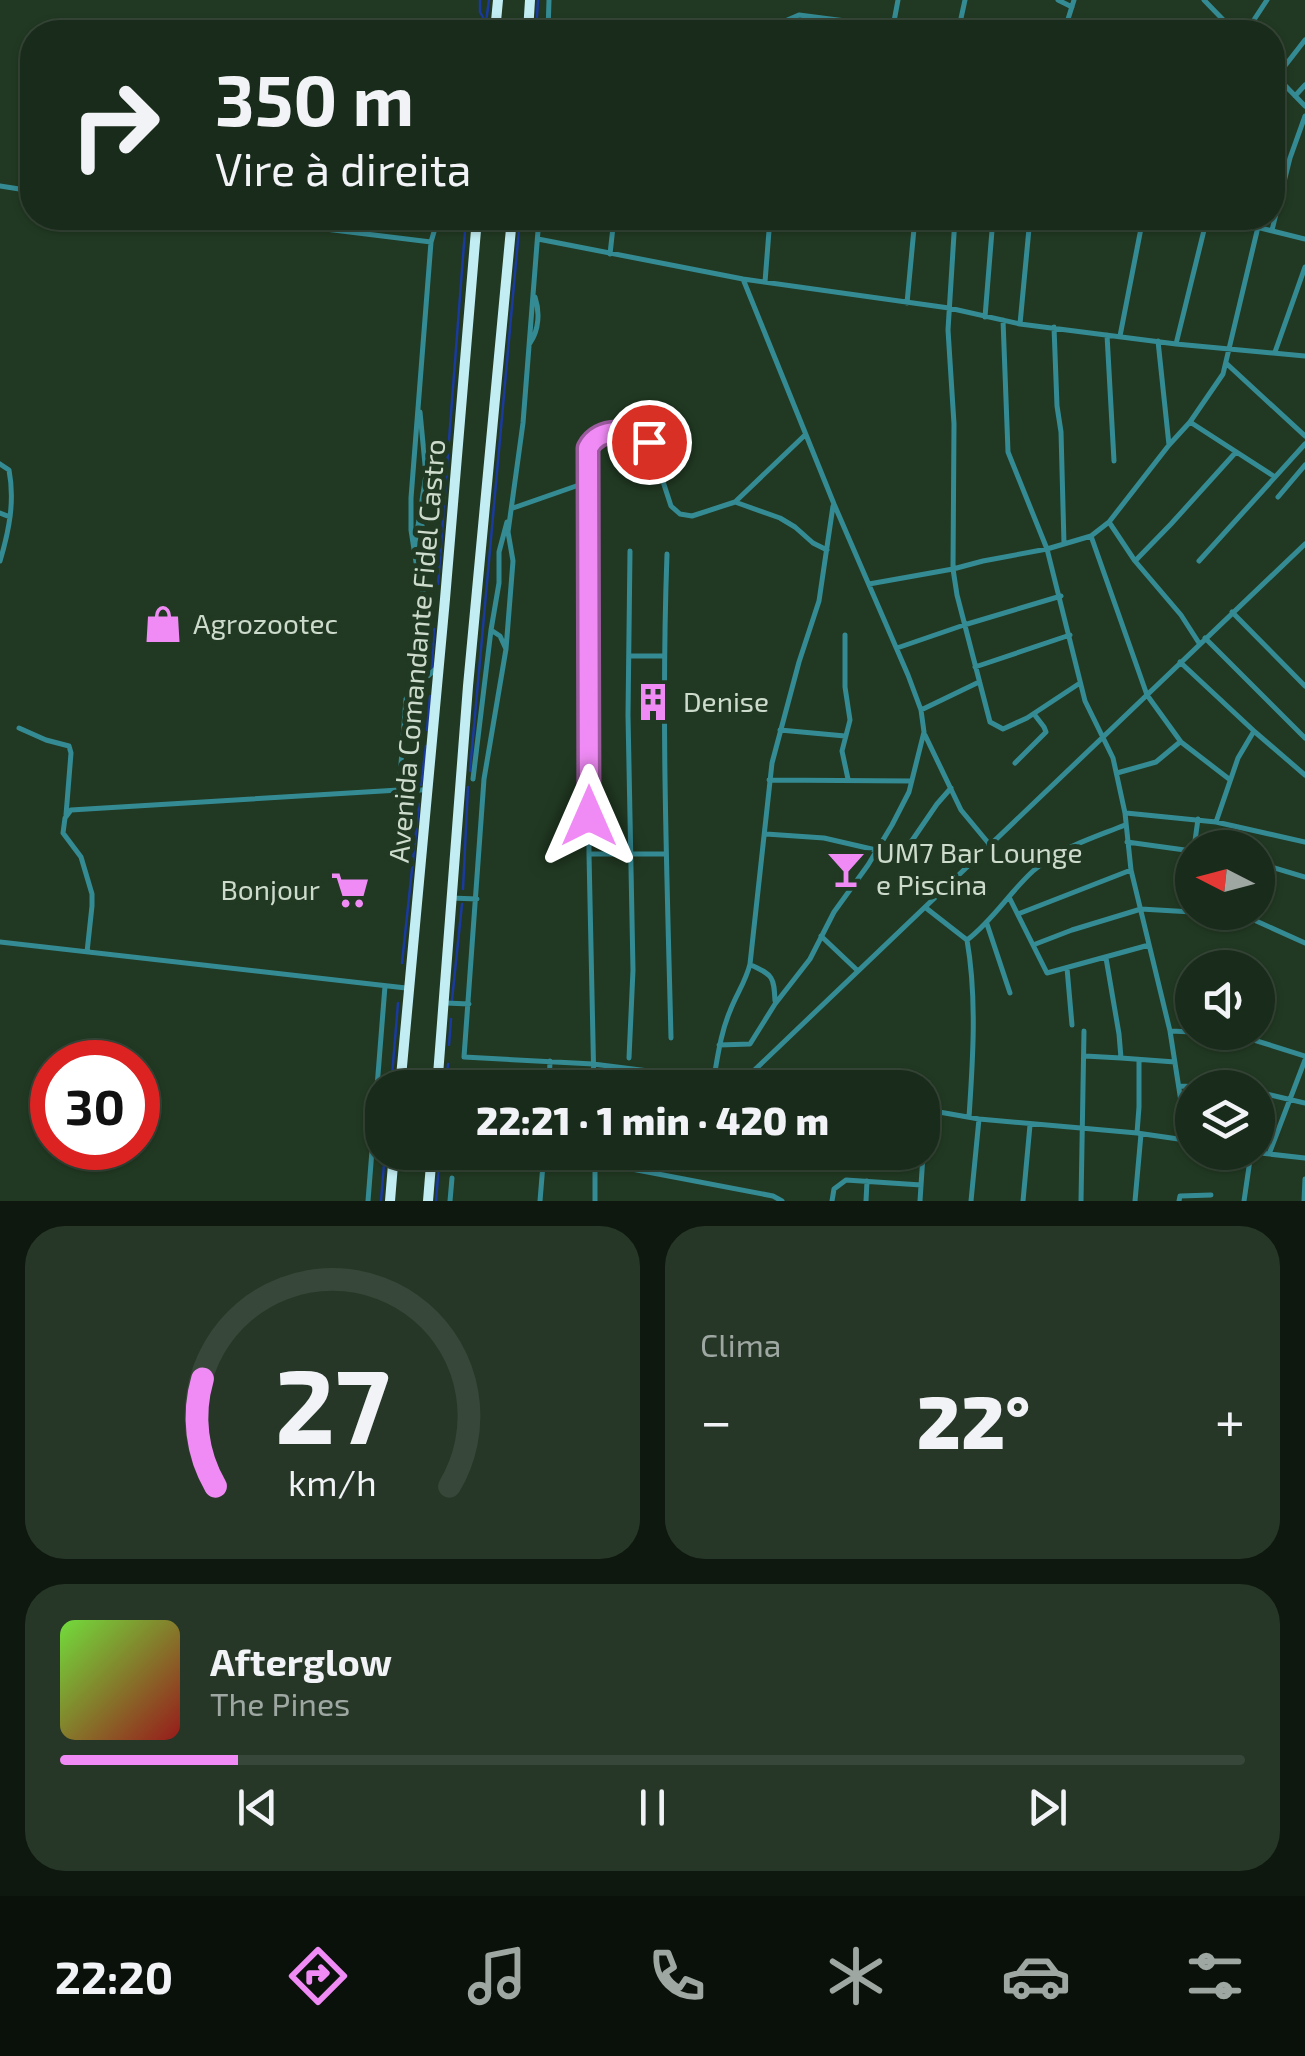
<!DOCTYPE html>
<html lang="pt">
<head>
<meta charset="utf-8">
<style>
  body { margin:0; font-family:"Exo 2",sans-serif; background:#263727; color:#f1f3f6; height:100vh; display:flex; flex-direction:column; font-size:38px; white-space:nowrap }
  * { box-sizing:border-box; margin:0 }
  p { font-size:32px; color:#9fa7a2 }
  .icon { flex:none; width:55px; height:55px; fill:none; stroke:currentColor; stroke-width:2; stroke-linecap:round; stroke-linejoin:round }
  .map { position:relative; height:1201px; overflow:hidden }
  .side { display:flex; flex-direction:column; gap:25px; padding:25px; background:#0e180e; flex:1 }
  .side>* { flex:none }
  .hud { position:absolute; left:20px; top:20px; width:1265px; height:210px; border-radius:40px; box-shadow:0 2px 8px #0004,0 0 0 2px #374739; background:#192b1a; color:#f1f3f6; overflow:hidden }
  .needle { width:65px; rotate:276deg }
  .controls { position:absolute; left:1175px; top:830px; display:grid; gap:20px }
  .controls a { display:grid; place-items:center; width:100px; height:100px; border-radius:50%; background:#192b1a; box-shadow:0 2px 8px #0004,0 0 0 2px #374739; font-size:50px }
  .speed { position:absolute; left:30px; top:1040px; display:flex; gap:20px; font-size:50px; font-weight:700; text-align:center }
  .speed>* { display:grid; place-content:center; width:130px; height:130px; border-radius:50%; background:#192b1a; box-shadow:0 2px 8px #0004,0 0 0 2px #374739; line-height:1 }
  .speed .limit { border:15px solid #d22; background:#fff; color:#111 }
  .pin { position:absolute; display:grid; place-items:center; width:85px; height:85px; color:#fff; margin:-42px; border:5px solid #fff; border-radius:50%; box-shadow:0 2px 10px #0007 }
  .me { position:absolute; width:110px; margin:-55px; rotate:0deg; stroke-linejoin:round; filter:drop-shadow(0 0 8px #0008) }
  .turn { display:flex; align-items:center; gap:35px; height:210px; padding:0 30px; font-size:45px }
  .turn .icon { width:130px; height:130px; stroke-width:2.5 }
  .turn b { display:block; font-size:70px; line-height:85px }
  .big { font-size:75px; font-weight:800; line-height:1.1 }
  .side .widget { flex:1; display:flex; flex-direction:column; justify-content:center; gap:15px; min-width:0; padding:0 35px; border-radius:40px; background:#263727 }
  .side .dial { align-items:center; gap:0 }
  .dial svg { height:260px; overflow:visible; fill:none; stroke:#374739; stroke-width:7; stroke-linecap:round; text-anchor:middle }
  .dial text { fill:#f1f3f6; stroke:none }
  .song { display:flex; align-items:center; gap:30px }
  .cover { width:120px; height:120px; border-radius:15px; background:linear-gradient(135deg,hsl(100 70% 55%),hsl(0 70% 35%)) }
  .played { height:10px; border-radius:5px; background:linear-gradient(90deg,#f08bf5 15%,#374739 15%) }
  .keys { display:flex; justify-content:space-around; direction:ltr }
  .heat { display:flex; justify-content:space-between; align-items:center; font-size:55px; direction:ltr }
  .side .tiles { flex:1; display:grid; gap:25px; grid-template-columns:1fr 1fr }
  .widget:last-child { grid-column:span 2 }
  .trip { position:absolute; left:365px; top:1070px; width:575px; height:100px; border-radius:40px; background:#192b1a; box-shadow:0 2px 8px #0004,0 0 0 2px #374739; font-weight:800; line-height:100px; text-align:center }
  .dock { display:flex; height:160px; justify-content:space-around; align-items:center; background:#0a110a; color:#9fa7a2 }
  .dock .icon { width:70px; height:70px }
  .dock .current { color:#f08bf5 }
  .dock b { font-size:45px; color:#f1f3f6 }
  .map>svg:first-child { display:block }
</style>
</head>
<body>
<div class="map">
<svg width="1305" height="1201" viewBox="0 0 1305 1201">
  <rect width="100%" height="100%" fill="#213922"/>
  <g fill="none" stroke-linecap="round" stroke-linejoin="round">
    <path stroke="#1a3a9e" stroke-width="2.5" d="M480,0V12L486,23
      M486,22L489,0
      M536,32L538,0
      M438,584L466,218
      M432,669L434,629
      M427,730L430,696
      M470,771L520,218
      M421,785L426,746
      M463,889L468,787
      M402,963L419,804
      M452,1000L462,904
      M449,1045L451,1019
      M391,1088L398,1003
      M446,1088L448,1064
      M381,1201L385,1152
      M436,1201L440,1152"/>
    <path stroke="#358b94" stroke-width="5" d="M1058,0L1072,7
      M1204,0L1235,32
      M548,32L549,0
      M781,32L785,21L799,15L931,32
      M837,32L839,21
      M892,32L898,0
      M958,32L965,0
      M1064,32L1074,0
      M1246,32L1267,0
      M1272,72L1305,106
      M1277,76L1305,40
      M1295,96L1305,85
      M0,186L32,191
      M235,218L431,242
      M539,218L523,423L508,532L513,561L506,649L484,779L464,1057L593,1064L784,1088
      M955,218L948,330L954,424L953,569L957,595L990,722L1003,729L1027,718L1080,683
      M1220,218L1305,239
      M1272,230L1290,158L1305,116
      M538,239L743,279L949,308L1020,324L1176,344L1305,356
      M610,254L614,218
      M765,282L770,218
      M907,303L915,218
      M985,317L993,218
      M1003,320L1008,452L1047,549L1085,701L1113,758L1125,813L1131,870L1170,1031L1187,1140
      M1020,324L1030,218
      M1054,327L1057,406L1061,432L1064,544
      M1107,335L1114,461
      M1120,336L1143,218
      M1158,341L1169,445
      M530,343C539,330 540,312 535,297
      M1176,344L1207,218
      M1275,352L1305,267
      M1227,364L1305,436
      M1190,422L1275,477
      M0,464L9,470C15,501 9,531 0,561
      M1278,497L1305,465
      M735,502L805,435
      M513,508L579,485L590,491
      M0,513L10,517
      M421,521L426,544L422,607
      M1091,536L1147,695L1181,742L1229,779
      M415,545L426,475L420,412
      M667,554C661,716 667,876 671,1038
      M1135,561L1171,524L1236,452
      M1199,561L1305,444
      M426,568L416,562L411,530V498L431,242L438,218
      M869,584L953,569L983,561L1047,549L1091,536L1109,522
      M1232,612L1305,686
      M845,635V687L850,720L842,751L848,779
      M1205,638L1305,738
      M1199,643L1181,615L1135,561L1109,522L1169,445L1190,422L1223,374L1258,227
      M897,648L964,625L1061,596
      M506,649L500,636L491,630L499,583V552L507,522
      M629,656H663
      M1180,662L1254,731L1238,758L1216,822
      M975,667L1070,635
      M921,710L977,683
      M19,728L46,740L69,746L71,753L66,815
      M780,730L845,736
      M1255,732L1305,775
      M925,735L961,810L990,845
      M1015,763L1046,732L1044,727L1034,714
      M1117,773L1156,762L1180,742
      M473,779L491,630
      M769,780L911,781
      M399,790L406,699L414,688L438,667
      M1126,813L1216,822L1305,842
      M766,834L824,838L876,850
      M911,842L937,804L951,788
      M1127,842L1192,851
      M1194,848L1198,819
      M589,854H665
      M1258,863L1305,877
      M1009,897L1047,973L1149,945
      M451,898L477,899
      M1258,905L1266,865
      M926,908L967,940
      M1200,912L1240,916L1254,920L1305,943
      M1018,914L1131,870
      M987,924L1010,993
      M821,936L858,971
      M0,942L406,988
      M1033,945L1072,930L1141,909L1192,912
      M87,952L92,906V894L81,857L63,833L65,818L71,810L399,790H425
      M1106,958L1119,1034L1121,1058L1175,1062
      M751,965C773,975 774,977 775,1001
      M1067,968L1072,1025
      M446,1003L469,1004
      M1171,1031L1192,1032
      M1199,1032L1244,1037L1305,1056
      M719,1045L750,1044L775,1004L810,959L834,912L868,865L892,825L909,792L924,732L921,710L908,675L834,504L743,279
      M1085,1056L1121,1058
      M629,1058L633,970L628,715L630,551
      M714,1077C718,1055 721,1032 730,1011C736,995 746,981 750,964L772,763L799,662L819,601L833,506
      M1180,1086L1223,1088
      M549,1088L550,1061
      M594,1088L589,854V444C605,425 642,429 653,451L671,506L680,514L692,516L735,502L780,518L795,527L813,543L827,550
      M742,1088L743,1081L1305,544
      M1258,1092L1305,1103
      M922,1109L979,1119L1137,1133L1192,1141
      M969,1117C973,1059 977,997 967,940C993,920 1009,893 1033,871C1059,848 1093,838 1125,825
      M1137,1133L1139,1107V1061
      M595,1152V1201
      M712,1152L757,1162L832,1167
      M1251,1152L1305,1158
      M1269,1154L1305,1060
      M595,1162L773,1196L782,1201
      M793,1165L795,1152
      M368,1201L385,986
      M450,1201L452,1178
      M540,1201L544,1152
      M832,1201L834,1189L846,1180L921,1185
      M866,1201L867,1181
      M920,1201L926,1109
      M971,1201L979,1119
      M1023,1201L1030,1125
      M1081,1201L1084,1031
      M1135,1201L1141,1134
      M1179,1201L1180,1196L1211,1195
      M1244,1201L1251,1153
      M1304,1201L1305,1179"/>
    <path stroke="#c2edf3" stroke-width="10" d="M495,32L498,0
      M528,32L530,0
      M400,1088L445,599L477,218
      M437,1088L468,686L512,218
      M390,1201L394,1152
      M428,1201L432,1152"/>
  </g>
  <g fill="none" stroke-linecap="round" stroke-linejoin="round">
    <g stroke="#9c5a9f" stroke-width="25">
      <path id="route" d="M589,816L588,448C599,426 632,429 649,442"/>
    </g>
    <use href="#route" stroke="#f08bf5" stroke-width="18"/>
  </g>
  <defs>
    <g id="shop-bare" transform="scale(3)"><path d="M-5-2.5h2.3a2.7 3.5 0 0 1 5.4 0H5L5.5 6h-11ZM-1.5-2.5h3a1.5 2.3 0 0 0-3 0Z" fill="#f08bf5" stroke="#213922" stroke-width="2.5" paint-order="stroke"/></g>
    <g id="building-bare" transform="scale(3)"><path d="M-4-6H4V6H1V3H-1V6H-4ZM-2.5-4.3h1.7v1.8h-1.7ZM.8-4.3h1.7v1.8H.8ZM-2.5-1h1.7V.8h-1.7ZM.8-1h1.7V.8H.8Z" fill="#f08bf5" stroke="#213922" stroke-width="2.5" paint-order="stroke"/></g>
    <g id="bar-bare" transform="scale(3)"><path d="M-6-5H6L.8 .8V4.5H3.5V6h-7V4.5H-.8V.8Z" fill="#f08bf5" stroke="#213922" stroke-width="2.5" paint-order="stroke"/></g>
    <g id="supermarket-bare" transform="scale(3)"><path d="M-6-5.5h2.5l.6 2H6L4.5 2H-2.5L-4.4-4H-6ZM-1.5 3.2a1.3 1.3 0 1 0 .1 0ZM3 3.2a1.3 1.3 0 1 0 .1 0Z" fill="#f08bf5" stroke="#213922" stroke-width="2.5" paint-order="stroke"/></g>
  </defs>
  <g fill-rule="evenodd">
    <use href="#shop-bare" x="163" y="624"/>
    <use href="#building-bare" x="653" y="702"/>
    <use href="#bar-bare" x="846" y="869"/>
    <use href="#supermarket-bare" x="350" y="890"/>
  </g>
  <g text-anchor="middle" stroke-width="10" stroke-linejoin="round" paint-order="stroke">
    <g font-size="28" fill="#cddbcd" stroke="#213922" text-anchor="start">
      <text x="193" y="634">Agrozootec</text>
      <text x="683" y="712">Denise</text>
      <text x="876" y="863">UM7 Bar Lounge<tspan x="876" dy="32">e Piscina</tspan></text>
      <text x="320" y="900" text-anchor="end">Bonjour</text>
    </g>
    <g font-size="28" fill="#cddbcd" stroke="#213922">
      <text transform="translate(417 651) rotate(-85)" y="10">Avenida Comandante Fidel Castro</text>
    </g>
  </g>
</svg>
<div class="controls">
<a><svg class="needle" viewBox="-14 -14 28 28"><path d="M0-13l5 13h-10z" fill="#e53935"/><path d="M0 13l5-13h-10z" fill="#9fa7a2"/></svg></a>
<a><svg class="icon" aria-label="sound" viewBox="0 0 24 24"><path d="M4 9h4l5-4v14l-5-4H4zM17 9q2 3 0 6"/></svg></a>
<a><svg class="icon" aria-label="layers" viewBox="0 0 24 24"><path d="M12 4l9 5-9 5-9-5zM3 14l9 5 9-5"/></svg></a>
</div>
<div class="speed"><div class="limit">30</div></div>
<div class="pin" style="left:649px;top:442px;background:#d93025"><svg class="icon" aria-label="arrive" viewBox="0 0 24 24"><path d="M6 21V4h12l-3 4 3 4H6"/></svg></div>
<svg class="me" style="left:589px;top:816px" viewBox="-20 -20 40 40"><path d="M0-17L14 15 0 8-14 15z" fill="#f08bf5" stroke="#fff" stroke-width="4"/></svg>
<div class="trip">22:21 · 1 min · 420 m</div>
<div class="hud">
<div class="turn"><svg class="icon" aria-label="right" viewBox="0 0 24 24"><path d="M7 20v-9h11M14 6l5 5-5 5"/></svg><div><b>350 m</b>Vire à direita</div></div>
</div>
</div>
<section class="side">
<div class="tiles">
<div class="widget dial"><svg viewBox="0 0 100 80">
<path d="M14 69A42 42 0 1 1 86 69"/>
<path d="M14 69A42 42 0 0 1 10 36" stroke="#f08bf5"/>
<text x="50" y="56" font-size="32" font-weight="700">27</text>
<text x="50" y="72" font-size="11">km/h</text>
</svg></div>
<div class="widget"><p>Clima</p>
<div class="heat"><a>−</a><b class="big">22°</b><a>+</a></div>
</div>
<div class="widget">
<div class="song"><i class="cover"></i><div><b>Afterglow</b><p>The Pines</p></div></div>
<div class="played"></div>
<div class="keys"><svg class="icon" aria-label="previous" viewBox="0 0 24 24"><path d="M18 5L8 12l10 7zM5 5v14"/></svg><svg class="icon" aria-label="pause" viewBox="0 0 24 24"><path d="M8 5v14M16 5v14"/></svg><svg class="icon" aria-label="next" viewBox="0 0 24 24"><path d="M6 5l10 7-10 7zM19 5v14"/></svg></div>
</div>
</div>
</section>
<nav class="dock">
<b>22:20</b>
<svg class="icon current" aria-label="directions" viewBox="0 0 24 24"><path d="M12 3l9 9-9 9-9-9zM9 14v-3h6M13 9l2 2-2 2"/></svg>
<svg class="icon" aria-label="music" viewBox="0 0 24 24"><path d="M9 18V5l10-2v13"/><circle cx="6" cy="18" r="3"/><circle cx="16" cy="16" r="3"/></svg>
<svg class="icon" aria-label="phone" viewBox="0 0 24 24"><path d="M5 4h4l2 5-3 2q2 4 5 5l2-3 5 2v4C11 20 4 13 5 4z"/></svg>
<svg class="icon" aria-label="climate" viewBox="0 0 24 24"><path d="M12 3v18M4 7l16 10M4 17L20 7"/></svg>
<svg class="icon" aria-label="car" viewBox="0 0 24 24"><path d="M5 17H2v-5l4-1 3-4h7l3 4 3 1v5h-3M9 17h6M6 11h13"/><circle cx="7" cy="17" r="2"/><circle cx="17" cy="17" r="2"/></svg>
<svg class="icon" aria-label="filters" viewBox="0 0 24 24"><path d="M4 7h16M4 17h16"/><circle cx="9" cy="7" r="2"/><circle cx="15" cy="17" r="2"/></svg>
</nav>
</body>
</html>
